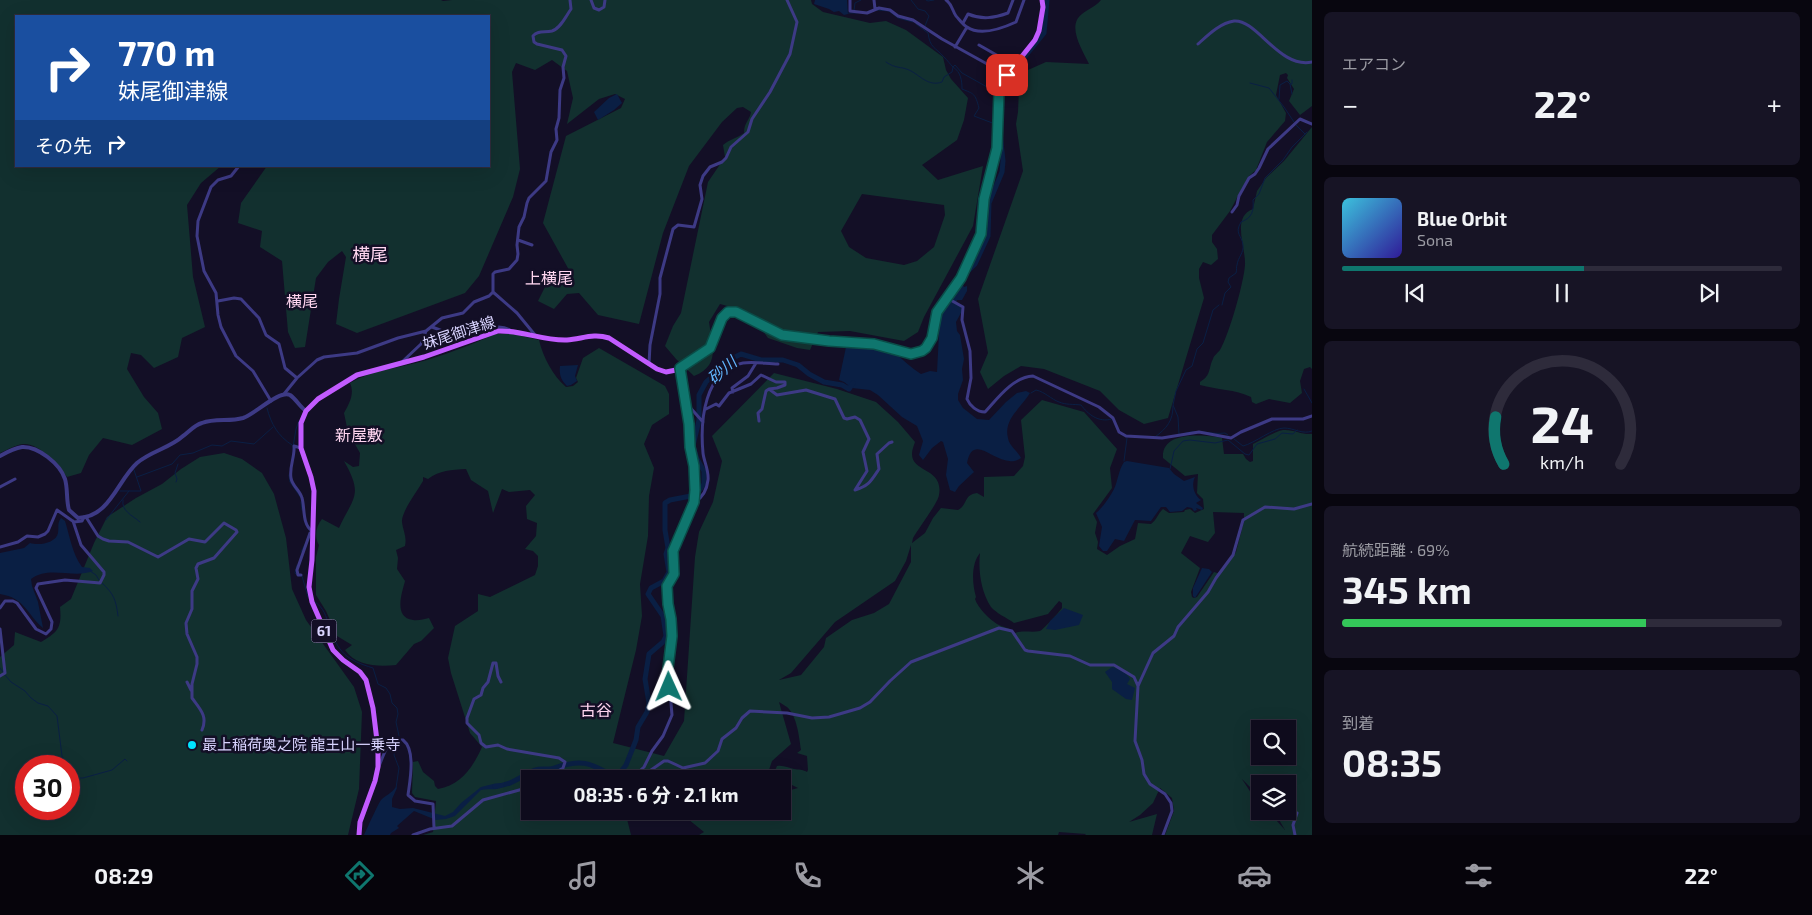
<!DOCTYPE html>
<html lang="ja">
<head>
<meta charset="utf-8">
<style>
  body { margin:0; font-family:"Exo 2","Noto Sans JP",sans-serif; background:#171425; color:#f1f3f6; height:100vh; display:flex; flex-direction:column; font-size:19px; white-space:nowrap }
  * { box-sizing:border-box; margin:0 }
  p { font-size:16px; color:#9b9ba3 }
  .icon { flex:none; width:28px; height:28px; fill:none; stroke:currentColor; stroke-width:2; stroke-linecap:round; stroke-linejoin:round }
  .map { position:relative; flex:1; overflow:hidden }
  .drawer { display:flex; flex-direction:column; gap:12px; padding:12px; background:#08060f; width:500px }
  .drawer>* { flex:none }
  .top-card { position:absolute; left:15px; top:15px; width:475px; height:152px; border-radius:0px; box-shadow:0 5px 20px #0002,0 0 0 1px #2e2b3b; background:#1a4fa0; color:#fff; overflow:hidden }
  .fabs { position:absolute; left:1251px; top:720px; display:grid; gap:10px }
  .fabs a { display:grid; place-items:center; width:45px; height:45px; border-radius:0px; background:#0e0b1c; box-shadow:0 5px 20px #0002,0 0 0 1px #2e2b3b; font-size:25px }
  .speed { position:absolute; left:15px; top:755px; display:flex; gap:10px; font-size:25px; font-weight:700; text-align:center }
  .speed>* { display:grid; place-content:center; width:65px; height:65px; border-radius:50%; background:#0e0b1c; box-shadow:0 5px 20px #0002,0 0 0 1px #2e2b3b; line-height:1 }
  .speed .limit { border:8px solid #d22; background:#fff; color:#111 }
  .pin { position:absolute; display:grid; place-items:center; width:42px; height:42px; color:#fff; margin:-21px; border-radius:10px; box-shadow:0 2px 8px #0006 }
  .me { position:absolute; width:55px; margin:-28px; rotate:359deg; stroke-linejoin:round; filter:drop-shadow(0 0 4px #0008) }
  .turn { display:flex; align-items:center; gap:18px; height:105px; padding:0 20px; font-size:22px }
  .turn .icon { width:65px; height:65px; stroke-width:2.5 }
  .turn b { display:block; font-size:35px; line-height:42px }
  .then { display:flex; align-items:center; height:48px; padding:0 20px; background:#0003; gap:10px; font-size:19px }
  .big { font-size:38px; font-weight:700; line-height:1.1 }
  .drawer .tile { flex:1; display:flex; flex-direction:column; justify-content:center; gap:8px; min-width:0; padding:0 18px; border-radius:8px; background:#171425 }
  .drawer .dial { align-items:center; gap:0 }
  .dial svg { height:130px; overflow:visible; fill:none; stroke:#2e2b3b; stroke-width:7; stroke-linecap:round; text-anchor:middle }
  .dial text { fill:#f1f3f6; stroke:none }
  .song { display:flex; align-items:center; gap:15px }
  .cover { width:60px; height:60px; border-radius:8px; background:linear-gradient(135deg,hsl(190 70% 55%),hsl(250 70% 35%)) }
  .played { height:5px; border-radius:2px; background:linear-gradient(90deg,#0f766e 55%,#2e2b3b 55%) }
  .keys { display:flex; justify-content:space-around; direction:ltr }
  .heat { display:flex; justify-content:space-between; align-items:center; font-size:28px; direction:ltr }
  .charge { height:8px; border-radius:4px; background:linear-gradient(90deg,#34c759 69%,#2e2b3b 0) }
  .trip { position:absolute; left:521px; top:770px; width:270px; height:50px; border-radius:0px; background:#0e0b1c; box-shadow:0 5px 20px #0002,0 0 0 1px #2e2b3b; font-weight:700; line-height:50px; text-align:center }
  .dock { display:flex; height:80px; justify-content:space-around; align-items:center; background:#06040b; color:#9b9ba3 }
  .dock .icon { width:35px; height:35px }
  .dock .current { color:#0f766e }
  .dock b { font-size:22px; color:#f1f3f6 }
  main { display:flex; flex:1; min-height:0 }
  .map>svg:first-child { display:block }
</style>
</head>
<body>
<main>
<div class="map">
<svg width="1312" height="835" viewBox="0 0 1312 835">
  <rect width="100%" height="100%" fill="#130f26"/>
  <path fill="#12302f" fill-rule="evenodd" d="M0,0H441L443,1L452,0H811L812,4L823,12L870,23L886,21L906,30L943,57L946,70L951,79L968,98L964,120L957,140L922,165L938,180L983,166L973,226L924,317L918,332L904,341L850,331L818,332L810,350L797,348L768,338L749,312L720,304L709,322C712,345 721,365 694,376L676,359L665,346L673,326L681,313L708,182L725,157L723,145C730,139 737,138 744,133C744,122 750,120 751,112L743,107L737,108L722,122L689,166L663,233L639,324L598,315L579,293L567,294L554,309L538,301L546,285L574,279L543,223L566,136L621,108L625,99L615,94L599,99L567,124L573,98L567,71L552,60L535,70L516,63L512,72L520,169L513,197L479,276L465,293L357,333L336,324L339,299L346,257L342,251L328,262L316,278L305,347L295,348L288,332L282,261L260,247L262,231L238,223L241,203L267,166H489V16H16V166H221L201,183L187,205L193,277L205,327L182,338L178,357L154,368L141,355L131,353L127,369L144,397L158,413L162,429L132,445L103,438L89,455L81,473L67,477C59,465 38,442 23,444C15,445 7,450 0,453ZM862,194L944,205L945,215L934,247L917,261L904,265L866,258L849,247L841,231Z
    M1101,0H1312V106L1300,115L1289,101L1294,89L1287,78L1288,75L1286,73L1280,75L1276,95L1286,113L1285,121L1267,142L1256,170L1248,177L1230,211L1212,235V242L1217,249L1218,259L1211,265L1203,262L1199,269V278L1204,298L1168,418L1144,424L1119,410L1100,391L1044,369L1021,366L1004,376L988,389L980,372L988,353L978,299L1023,171L1016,124L1018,112L1019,88L1028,70L1046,62L1089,64C1083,51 1066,26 1082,14C1088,9 1095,7 1101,0Z
    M1312,127V369L1310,367L1304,369L1300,381L1302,393L1290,403L1269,399L1256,404L1252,402L1251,397C1235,389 1217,390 1200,385V382C1202,380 1205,379 1206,377C1210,373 1210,364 1213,359C1214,355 1218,353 1220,350C1229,335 1244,282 1245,265C1246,247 1231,217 1253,209L1257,191L1266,178L1284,161Z
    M496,334H513L539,340C543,357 553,376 566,387L573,386L578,382L576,378L583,358L599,348L665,386L669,394V414L652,425L644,444L654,468L649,496L648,536L640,584L642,616L636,650L613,743L664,756L684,721L695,557L699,532L713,502L722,461L712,436L774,373L837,389L876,402L898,422L915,442C914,445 912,450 912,453C911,473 944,467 939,495C938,503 918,529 913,538L912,543L925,533L933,518L941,508L958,510C968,505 963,495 977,493L984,497V477L1014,476L1023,466L1025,457L1021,420L1042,400L1084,412L1117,449L1110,468L1112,488L1093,514L1097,522L1095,533L1098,542L1097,549L1107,555L1120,546L1135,539L1138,523L1151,524C1157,520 1158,513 1163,509L1169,513L1184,512L1185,510L1190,509L1195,513L1204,509L1203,499L1197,493L1198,474L1185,476L1163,458C1161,430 1206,435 1222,438L1224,454H1243L1246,459L1250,462L1253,461V444C1262,440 1273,432 1283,430C1293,429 1302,435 1312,434V835H1165L1174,811L1172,798L1160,788L1153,803L1140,815L1129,822L1157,814L1152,835H1085L1086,834L1059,832L1058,835H699L704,832L678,811H782L783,792L798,788L790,784L783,783L782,779H771L777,766C784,765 788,768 794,769C799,770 802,769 807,772L808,770L807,756L797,753L801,750C799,736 797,716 787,707C784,705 782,704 779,702L791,744L772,761L766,779H530V811H625L631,835H423L433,832L436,801L415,797L412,793L413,762L418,761L423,772L434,781L435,786L438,789C461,785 473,767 482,747L470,733L451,673L448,658L455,626L478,611V594L490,597L535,575L538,566V556L533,551L525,549L536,536L537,523L527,519L526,506L535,495L530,490L509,492L502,489L493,513L488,491L471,480L466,469C451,470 440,470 428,479L423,477V481C418,490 401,512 402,522C403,531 407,536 405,546L396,550L398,558L397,569L405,581C402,593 393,617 413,620C418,621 424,619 429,618L434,628L421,641L414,644L396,665C378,667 356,666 345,650L352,645L337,636L326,611L316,595V557L319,545C314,537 316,526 322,519L339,528C353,497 364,496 344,461L353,467L359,466L360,453L348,432L344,413C349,404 355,394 350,383C370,371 393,369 416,363C443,356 470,345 496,334ZM1213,512L1244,513V521L1236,552L1220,574L1214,572L1197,597L1194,598L1192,597L1191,592L1200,568L1181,553L1190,536L1208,542L1215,533ZM911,545V562L889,604L874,613L852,620L826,638L824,647L801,675L779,680L791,673L835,622L895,581L906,561ZM980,553C978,570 981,592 991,607C996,613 1007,618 1014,623L1048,614L1059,601L1062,603V608C1059,612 1043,630 1040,631C1032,633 1023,630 1015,633C1009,627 1004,628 997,624C989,619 978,608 975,599L976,597C972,583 971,564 980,553ZM1260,729H1288V756H1260ZM1242,779L1260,797V784H1288V811H1274L1285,830L1268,811H1260V803L1255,799Z
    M224,453L242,459L262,473L274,494L286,538L292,589L306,620L354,687L362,712L359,789L348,835H0V657L14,645L15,632L41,642C58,632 62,628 60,607L71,599L94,543L107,517L136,498L162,484L181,469L200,457ZM26,766H69V809H26Z"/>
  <path fill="#0a1f44" d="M815,0H847L848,14L844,15L839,11L834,12L829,9L814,4Z
    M617,94L622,103L614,110L598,120L594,112L609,98Z
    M973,264L963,285L964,287L967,286V291L962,300H957L956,303L961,307L962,311L956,322L957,331L960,335L964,359L962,369L963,380L958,394V400L963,408L977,419L989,420L1006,402L1017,393L1026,391L1030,393C1022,407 1003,419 1008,438C1009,446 1018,451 1021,458C999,473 974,428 967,463L974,472L959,486L955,492L950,490L946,475L948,459L943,442L941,441L932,448L923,460L919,455L923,441L917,426L902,417L878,395L870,390L852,388L844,382L839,380L846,347C860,347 881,344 893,352C903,359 911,368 921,374L930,371L937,372L940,314L947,301L952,302L954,293L968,267Z
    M578,365L575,376L577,381L571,385L567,386C561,380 559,375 560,366Z
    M1127,461L1169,468L1174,474L1184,481L1195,477C1191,485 1194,495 1201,500L1196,503L1203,508L1202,510L1196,508L1197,510L1194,511L1192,508L1187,507L1182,511L1170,512L1166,507H1161L1151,521L1135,520L1124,541L1115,539L1107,551H1103L1099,546L1102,527L1096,513C1103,507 1110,497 1114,489C1118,481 1118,471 1124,462Z
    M61,518L65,521C70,537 72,553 82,567L90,568L93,571C73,579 49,565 31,579L32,586L38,602L43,628C26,613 25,598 0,594V553L24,548L30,543C39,546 56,543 58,533C59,527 57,523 61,518Z
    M1202,568L1209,569L1212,572L1195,598L1193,596V588Z
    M1064,608L1083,615L1079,625L1055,630L1046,629L1050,621Z
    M1112,667C1119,669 1127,673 1130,679L1127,684L1135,688L1132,700L1126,699L1112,689V682L1105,672Z
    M493,784L501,785L502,787C495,791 488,788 481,790L455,816L446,819L436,820L414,811L397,826L399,828L391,833L390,835H364C365,833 379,802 381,800C386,795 391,794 396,787L397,788L392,799V807L400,809L413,808L445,816L453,812L461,803L481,787Z"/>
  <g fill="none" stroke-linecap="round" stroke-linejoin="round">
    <path stroke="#0a1f44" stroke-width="1" d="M911,0L918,9L925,11L929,16L925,26
      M926,0L928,1L934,0
      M877,10L889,11L898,18L913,22
      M854,11L855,3L861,0
      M848,13H857
      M916,24L928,33C930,48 935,47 944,57C948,61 950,64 953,67L955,65L962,73L996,92
      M886,62C896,69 900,66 909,70C920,75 928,87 942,82L944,77L952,72L953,67C961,72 962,81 962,89C974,94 975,93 979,108L974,116L995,124
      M1250,83L1269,88L1284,107L1296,125L1305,134
      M1292,94L1290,84H1292V80
      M1279,99L1280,85L1287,81L1290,84
      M1222,305L1225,293L1231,287L1228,282L1229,278L1236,273C1237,270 1236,267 1237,265C1238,257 1244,253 1243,245C1242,235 1234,234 1241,222C1252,218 1254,211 1253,200L1259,194L1265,178L1283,160L1292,147L1307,132
      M1304,389L1312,403
      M1031,393L1036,390C1045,392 1051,399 1059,402C1066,405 1073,404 1081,405C1088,414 1098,423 1112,419
      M267,408C271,424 278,436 292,445
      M1186,433C1200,429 1212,435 1225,433L1228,435
      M1179,434L1178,417L1173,405L1176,391L1186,370L1192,366L1197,349L1203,343L1213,310L1219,305
      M1155,437C1167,428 1173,421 1173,406
      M1234,439L1243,446C1255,443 1273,428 1284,428C1294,428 1303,435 1312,431
      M293,447L296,429L299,421
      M1124,461L1127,438
      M1170,469L1174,451L1183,441L1190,440L1215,443L1228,440L1245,454L1249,455L1257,444L1275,439L1282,433L1293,434L1297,430
      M289,475L290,482L301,498
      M137,477L172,464L180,455L193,453L212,445L222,446L231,441L254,444L273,427
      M176,482L177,479L175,473L178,464
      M120,491H141L134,470
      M123,500C121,511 132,515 140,522
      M301,502L302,510
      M106,520L129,491
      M301,552L305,544
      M297,565L295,573L298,576
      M90,571L96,575L99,580
      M302,576L308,597
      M102,583C114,594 116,600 118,616
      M315,602C324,608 326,616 329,626C338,653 347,660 373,668L378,684L386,688L390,694L392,703L397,708L398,714L396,722L399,736
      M0,668L3,672
      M5,675L11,682L25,691L31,698L38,703L48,706L57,716L62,756L66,766
      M395,748L394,755L399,768L396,788
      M69,771L78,778H83L112,770L125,759L127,761"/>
    <path stroke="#0a1f44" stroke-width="5" d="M968,271L975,264L988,236L989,203L1002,172L1003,161L1000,132L1002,91L1018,65L1044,33L1047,0
      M495,786C511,786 521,776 535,770C541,768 548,770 554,768C581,759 589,762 613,776L620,773L626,765L636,740L638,727L647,712L649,703L645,679L649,654L663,642L666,636L663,616L648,594L651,588L664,581L669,572L666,554L668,548L665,530V503L670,500L696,495L704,484V471L697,459L693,446L699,420V395L706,382L733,358L741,354L761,360H783L798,365L809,374L824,382L842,385L849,389L853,383"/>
    <path stroke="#3d3a85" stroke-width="3" d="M591,0L594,8L599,10L604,7L605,0
      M850,0V11L867,13L879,8L890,10L898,16L913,20L942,39L1007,75
      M874,0L875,9
      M946,0C952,4 952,10 956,16C959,19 963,25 967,27C981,37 1003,28 1016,22L1024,0
      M963,23L968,14C982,20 994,18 1008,13L1013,0
      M1198,44C1208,35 1220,23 1234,21C1257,19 1279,69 1312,62
      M979,45L1014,65
      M955,47L967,27
      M239,166L231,176L218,180L211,187L198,221L197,236L204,271L216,293L218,315L221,327L236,356L253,371L271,401
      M1232,212L1237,205L1239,196L1249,178L1255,174L1259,168L1268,149L1300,119L1312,124
      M518,240L532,245
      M947,298L963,307L962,320L970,351L971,378L967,399C970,406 977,412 985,412C997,399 1013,377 1033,376L1099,407L1113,418L1119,432L1126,436L1162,438L1199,432L1231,438L1241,432L1272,419H1303L1312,416
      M218,301L234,298L241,299L259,318L266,335L279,344L285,368L297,378
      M432,327L448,333L459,328H463L467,334C481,332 497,322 510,330
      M535,335L517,313L493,292V274L495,272L509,269L517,260L518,254L517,245L519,227L524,217L527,203L529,198L546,181L551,152L557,140L556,129L559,118L560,90L564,78L563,67L566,56L562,50L537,44L534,42L533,36C538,30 545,33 552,31C561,28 566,16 571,9L570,0
      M403,361L421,344L426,331
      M649,364L650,345L660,294V278L673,229L678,225L694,227L702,199L700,185L703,176L710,167L722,162L726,158L731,147L748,132L752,119L770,92L790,54L797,22L787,0
      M733,392L732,388L748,376L756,363
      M284,394L297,378L317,360L324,357L357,353L398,338L426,331L442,318L463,313L474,302L489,296L493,292
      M687,404L703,422
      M706,409L716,404L719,406L729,393L751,384L761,375L776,382H785V385L777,388L769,389L777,395L806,390L835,399L844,418L847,419L855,417L860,420L869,439L863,452L867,471L855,490C869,486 871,481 879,469L877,454L889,443L892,442
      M759,421L758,413L762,409L766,391L769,389
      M301,448L294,446C295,457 289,467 291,478C292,486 300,490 302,498C305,508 302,524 312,531
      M0,487L15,479
      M695,502C703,497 707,489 708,480C709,470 704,462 703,453C700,421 704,370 743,363C754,361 767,364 778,364
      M86,517L98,536L103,539L109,541L128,542L158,557L189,539L205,542L224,523L236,530L237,532L214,558L198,564L196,568L198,579L192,591V609L186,623L187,634L197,657V664L192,684V698C200,709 208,716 202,730
      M0,547L18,542L27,536L38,537L45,534L48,531L57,510L74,522L82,521L84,517
      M301,575H298L297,570L310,533
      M0,608L5,601H13L17,603L36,629L46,634L51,629L52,622L36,588L38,584L65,580L100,583L104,575V572L81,545L73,521
      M0,629L5,673L0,676
      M187,682L191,690
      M501,682L498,676L496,663H493L488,682L483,688L481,695L474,699L467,718V723L479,735L481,743L486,747L498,745L507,749L559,758L565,762L563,768L545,779
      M379,766C385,753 386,739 403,740C416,750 410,780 408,795L415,801L433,804L434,828
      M552,779L571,774L600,779
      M631,779L644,767L652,751L663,736L672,715L668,668L672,636L671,619L668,604L667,586L674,573L673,551L694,502L695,490L694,466L690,447L689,423L680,368
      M638,779L664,761H668L683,768L705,763L718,751L722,739L736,728L742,718L750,711L787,713L812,718L829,717L860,708L870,702L890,681L911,662L999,628L1012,631L1025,650L1028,651L1070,656L1090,665H1114L1134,677L1138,686
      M413,835L430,829L452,826L483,800L530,787
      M1163,835L1172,811L1171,803L1165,794L1150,784L1144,774L1142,760L1135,741L1138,686L1153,653L1174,636L1178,627L1208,592L1216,578L1233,555L1243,520L1265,507L1294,509L1312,504
      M1295,835L1293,825L1297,813"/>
    <path stroke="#3d3a85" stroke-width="4" d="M0,456C7,452 14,448 22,447C38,446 60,464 65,479C68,489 66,500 69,510L78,518C110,517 117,481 137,463C151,451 170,448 183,436C189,432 194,425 202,423C215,418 230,422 243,418C255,414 279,390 290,395C296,399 300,407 306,411"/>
    <path stroke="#c25bff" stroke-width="5" d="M359,835L360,822L375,781L378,767V749L373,708L366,680L360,672L343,660L333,650L312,602L309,587L312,560L314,491L311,477L301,448V423L306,411L318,399L357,375L424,357L498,331C521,330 543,341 567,340C582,339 593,333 609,338L657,369L666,372L676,370L710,348L722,318L728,312H737L782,335L829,341L874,344L911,354L921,351L926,348L932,337L937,312L961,278L981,234L983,199L997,148L999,92L1007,75L1035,40L1039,31L1043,7L1042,0"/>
  </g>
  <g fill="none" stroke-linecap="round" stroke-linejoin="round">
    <g stroke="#0a4d48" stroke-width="12">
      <path id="route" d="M669,687L668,668L672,636L671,619L668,604L667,586L674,574L673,551L694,502L695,490L694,466L690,447L689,424L680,368L710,348L722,318L728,312H736L782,335L829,341L874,344L911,354L922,351L926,348L932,338L937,312L961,278L981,234L984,199L997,148L999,92L1007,75"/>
    </g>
    <use href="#route" stroke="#0f766e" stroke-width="9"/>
  </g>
  <circle fill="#00e5ff" stroke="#130f26" stroke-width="2" cx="192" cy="745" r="5"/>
  <g text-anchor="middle" stroke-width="5" stroke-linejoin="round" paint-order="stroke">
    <rect fill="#130f26" stroke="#9e99be" stroke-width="1" x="311.5" y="619.5" width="25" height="23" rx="4"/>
    <g font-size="14" font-weight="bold" fill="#d9d4ff">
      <text x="324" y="636">61</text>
    </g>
    <g font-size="15" fill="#d9d4ff" stroke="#130f26">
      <text transform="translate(459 333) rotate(-18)" y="5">妹尾御津線</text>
    </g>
    <g font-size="15" fill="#d9d4ff" stroke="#130f26" text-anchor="start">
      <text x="202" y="750">最上稲荷奥之院 龍王山一乗寺</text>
    </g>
    <g font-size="16" fill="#ffd6f0" stroke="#130f26">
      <text x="549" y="284">上横尾</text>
      <text x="302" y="307">横尾</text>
      <text x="359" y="441">新屋敷</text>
      <text x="596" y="716">古谷</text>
    </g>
    <g font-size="16" font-style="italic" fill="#62b6ff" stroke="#130f26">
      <text transform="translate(722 370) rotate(-40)" y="6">砂川</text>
    </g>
    <g font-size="18" fill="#ffd6f0" stroke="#130f26">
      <text x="370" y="261">横尾</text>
    </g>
  </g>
</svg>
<div class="fabs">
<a><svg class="icon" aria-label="search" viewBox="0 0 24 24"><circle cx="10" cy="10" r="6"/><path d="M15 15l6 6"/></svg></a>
<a><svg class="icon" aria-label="layers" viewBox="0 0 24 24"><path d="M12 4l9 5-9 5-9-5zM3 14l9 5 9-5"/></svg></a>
</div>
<div class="speed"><div class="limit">30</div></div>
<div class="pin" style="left:1007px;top:75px;background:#d93025"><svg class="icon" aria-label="arrive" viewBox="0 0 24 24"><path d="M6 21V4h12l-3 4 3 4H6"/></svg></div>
<svg class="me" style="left:669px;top:687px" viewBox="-20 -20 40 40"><path d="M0-17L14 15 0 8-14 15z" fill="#0f766e" stroke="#fff" stroke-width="4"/></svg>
<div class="trip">08:35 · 6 分 · 2.1 km</div>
<div class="top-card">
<div class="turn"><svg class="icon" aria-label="right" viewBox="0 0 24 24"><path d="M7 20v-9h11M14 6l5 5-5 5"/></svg><div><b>770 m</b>妹尾御津線</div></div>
<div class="then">その先<svg class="icon" aria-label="right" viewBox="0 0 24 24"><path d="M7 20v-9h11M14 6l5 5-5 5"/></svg></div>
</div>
</div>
<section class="drawer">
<div class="tile"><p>エアコン</p>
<div class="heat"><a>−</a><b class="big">22°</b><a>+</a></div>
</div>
<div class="tile">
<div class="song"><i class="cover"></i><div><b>Blue Orbit</b><p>Sona</p></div></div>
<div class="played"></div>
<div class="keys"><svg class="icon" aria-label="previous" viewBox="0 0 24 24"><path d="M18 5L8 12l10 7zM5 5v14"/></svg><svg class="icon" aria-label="pause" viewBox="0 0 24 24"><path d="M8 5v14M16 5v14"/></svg><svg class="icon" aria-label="next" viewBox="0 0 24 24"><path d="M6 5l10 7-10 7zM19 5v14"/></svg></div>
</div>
<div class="tile dial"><svg viewBox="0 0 100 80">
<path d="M14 69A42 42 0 1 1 86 69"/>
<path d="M14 69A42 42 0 0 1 9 40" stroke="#0f766e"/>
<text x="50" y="56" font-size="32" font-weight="700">24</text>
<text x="50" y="72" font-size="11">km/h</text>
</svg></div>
<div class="tile"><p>航続距離 · 69%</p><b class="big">345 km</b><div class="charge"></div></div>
<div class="tile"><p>到着</p><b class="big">08:35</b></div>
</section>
</main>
<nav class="dock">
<b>08:29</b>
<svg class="icon current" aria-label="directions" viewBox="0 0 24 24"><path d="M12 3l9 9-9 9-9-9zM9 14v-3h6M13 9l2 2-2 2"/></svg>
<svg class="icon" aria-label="music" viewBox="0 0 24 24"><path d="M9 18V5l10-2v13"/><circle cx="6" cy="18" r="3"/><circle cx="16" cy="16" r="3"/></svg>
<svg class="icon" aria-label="phone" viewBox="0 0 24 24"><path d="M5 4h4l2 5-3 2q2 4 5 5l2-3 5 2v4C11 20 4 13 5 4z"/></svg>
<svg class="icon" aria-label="climate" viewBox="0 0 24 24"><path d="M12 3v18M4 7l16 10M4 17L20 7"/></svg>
<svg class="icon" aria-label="car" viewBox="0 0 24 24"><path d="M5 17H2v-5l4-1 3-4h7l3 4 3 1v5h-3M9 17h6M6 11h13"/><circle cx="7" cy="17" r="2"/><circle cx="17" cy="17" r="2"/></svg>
<svg class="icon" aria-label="filters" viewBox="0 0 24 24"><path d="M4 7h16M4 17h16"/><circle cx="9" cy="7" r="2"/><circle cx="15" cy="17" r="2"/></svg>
<b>22°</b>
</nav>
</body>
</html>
